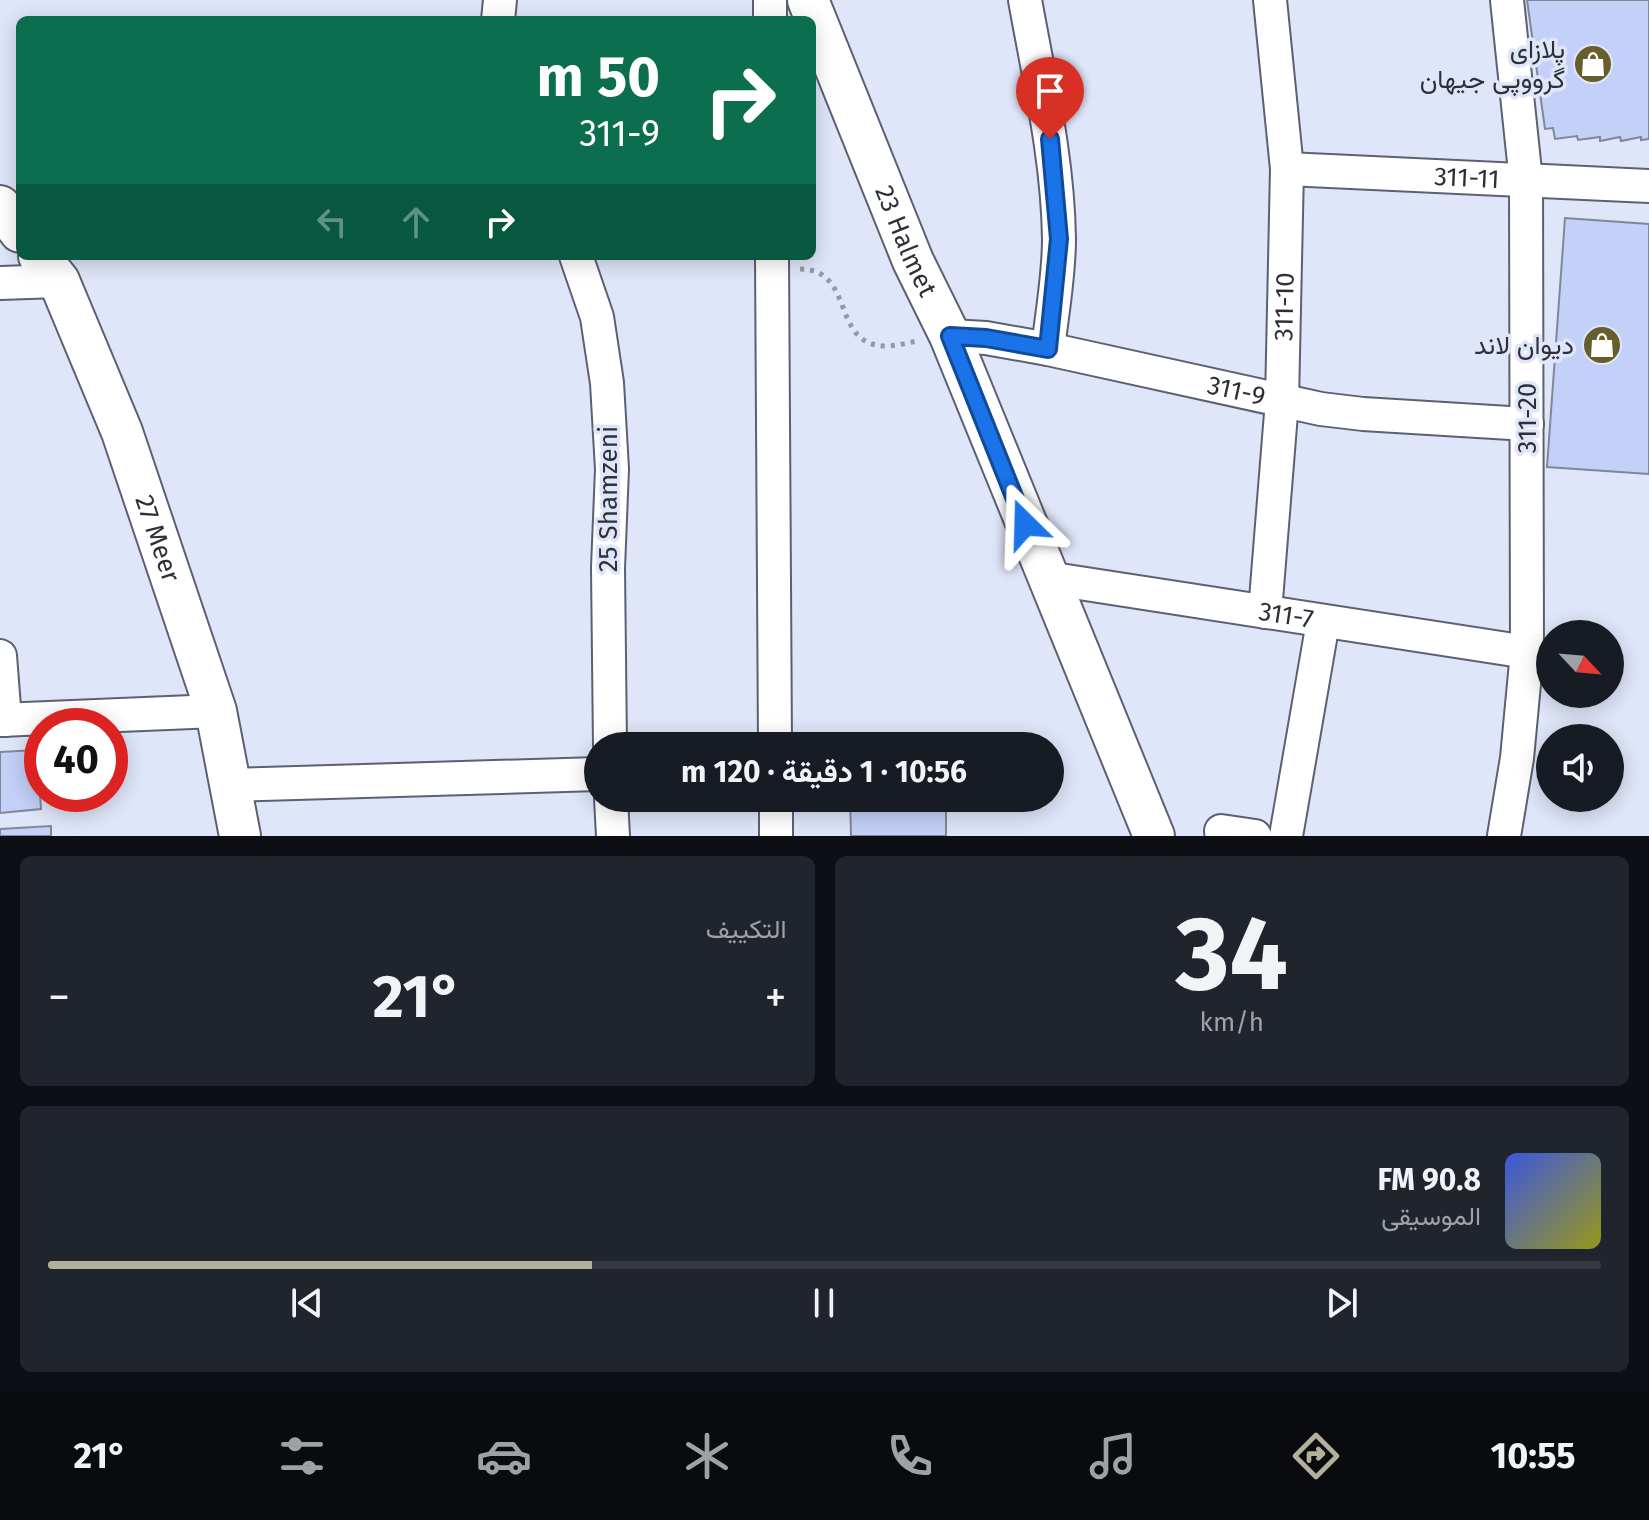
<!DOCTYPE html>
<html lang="ar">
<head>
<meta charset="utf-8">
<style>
  body { margin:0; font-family:"Fira Sans",Vazirmatn,sans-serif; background:#20242c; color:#f1f3f6; direction:rtl; height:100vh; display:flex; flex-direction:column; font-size:30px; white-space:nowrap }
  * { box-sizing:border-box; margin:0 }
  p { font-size:26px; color:#9ea1a6 }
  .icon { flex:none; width:44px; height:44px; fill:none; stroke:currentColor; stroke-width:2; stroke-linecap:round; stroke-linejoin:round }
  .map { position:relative; height:836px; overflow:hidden; direction:ltr }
  .side { display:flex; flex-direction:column; gap:20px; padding:20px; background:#0d0f14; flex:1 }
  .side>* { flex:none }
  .hud { position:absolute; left:16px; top:16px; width:800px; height:244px; border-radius:12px; box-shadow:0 4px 20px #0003; direction:rtl; background:#0b6e4f; color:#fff; overflow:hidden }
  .needle { width:52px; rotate:116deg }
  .buttons { position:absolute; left:1536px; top:620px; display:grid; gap:16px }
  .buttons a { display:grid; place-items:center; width:88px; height:88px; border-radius:50%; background:#171b24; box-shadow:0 4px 20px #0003; font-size:40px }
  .speed { position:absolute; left:24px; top:708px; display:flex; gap:16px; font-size:40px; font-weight:700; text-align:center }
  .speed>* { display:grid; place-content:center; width:104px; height:104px; border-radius:50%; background:#171b24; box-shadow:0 4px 20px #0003; line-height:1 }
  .speed .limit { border:12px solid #d22; background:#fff; color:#111 }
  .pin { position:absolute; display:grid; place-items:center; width:68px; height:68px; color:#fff; margin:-82px -34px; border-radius:50% 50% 50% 0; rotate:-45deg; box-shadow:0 0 8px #0007 }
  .pin .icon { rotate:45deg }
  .me { position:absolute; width:88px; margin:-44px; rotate:338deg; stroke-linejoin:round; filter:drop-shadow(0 0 6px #0008) }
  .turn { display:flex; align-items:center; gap:28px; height:168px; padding:0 24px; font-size:36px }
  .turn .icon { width:104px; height:104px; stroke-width:2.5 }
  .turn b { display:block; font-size:56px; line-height:68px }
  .lanes { display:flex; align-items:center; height:76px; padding:0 24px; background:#0003; justify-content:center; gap:40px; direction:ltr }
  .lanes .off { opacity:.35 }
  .big { font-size:60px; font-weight:700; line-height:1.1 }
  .side .widget { flex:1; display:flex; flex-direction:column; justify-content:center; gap:12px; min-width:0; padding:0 28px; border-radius:12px; background:#20242c }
  .side .dial { align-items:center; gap:0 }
  .dial b { font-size:104px; line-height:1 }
  .song { display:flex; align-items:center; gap:24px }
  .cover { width:96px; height:96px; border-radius:12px; background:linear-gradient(135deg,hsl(230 70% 55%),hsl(60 70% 35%)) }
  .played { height:8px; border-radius:4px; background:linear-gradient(90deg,#b3b09b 35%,#363941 35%) }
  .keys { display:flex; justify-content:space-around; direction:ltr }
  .heat { display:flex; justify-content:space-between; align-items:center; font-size:44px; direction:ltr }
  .side .tiles { flex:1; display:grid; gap:20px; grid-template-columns:1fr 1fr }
  .widget:last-child { grid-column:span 2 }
  .trip { position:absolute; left:584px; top:732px; width:480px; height:80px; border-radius:40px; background:#171b24; box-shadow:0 4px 20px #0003; font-weight:700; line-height:80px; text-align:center; direction:rtl }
  .tabs { display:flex; height:128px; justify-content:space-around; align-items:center; background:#090b0e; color:#9ea1a6 }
  .tabs .icon { width:56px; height:56px }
  .tabs .selected { color:#b3b09b }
  .tabs b { font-size:36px; color:#f1f3f6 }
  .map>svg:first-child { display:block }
</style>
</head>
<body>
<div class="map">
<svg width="1649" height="836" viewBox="0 0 1649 836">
  <rect width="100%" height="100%" fill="#dfe6f9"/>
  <path fill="#c3d0f8" stroke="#818798" stroke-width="2" d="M1527,0H1649V139L1641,140V137L1621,141L1620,137L1600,141V137L1578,140L1577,136L1555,139L1553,128L1545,129Z
    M1565,218L1649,224V474L1547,467Z
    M37,750L41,809L0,813V752Z
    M850,798H946V836H851Z
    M51,826V836H0V829Z"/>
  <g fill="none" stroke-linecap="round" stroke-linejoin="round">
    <g stroke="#5c6171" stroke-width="36">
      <g id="minor">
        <path d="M770,0V20"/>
        <path d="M1025,0C1039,78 1058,159 1059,239C1059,276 1052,313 1048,349"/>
        <path d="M498,20L500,0"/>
        <path id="s1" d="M1287,169L1649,186"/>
        <path d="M576,256L597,317L607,383L612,469L608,568L610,746"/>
        <path d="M772,256L775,746"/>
        <path d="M0,283L59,281"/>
        <path id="s2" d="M950,336L986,338L1048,349L1321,409L1363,414L1527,424"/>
        <path id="s3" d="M1047,578L1527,652"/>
        <path id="s4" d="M1265,612L1282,401L1287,169L1270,0"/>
        <path d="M0,656L5,720"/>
        <path d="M0,720L216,711"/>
        <path d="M230,785L598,774"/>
        <path d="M611,798L613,836"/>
        <path d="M776,798V836"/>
        <path d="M1221,831L1255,836"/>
        <path d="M1286,836L1323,622"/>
        <path d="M1504,836L1517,758L1527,652L1526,181L1507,0"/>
      </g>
    </g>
    <g stroke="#5c6171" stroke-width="44">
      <g id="tertiary">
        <path id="s5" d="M808,0L913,261L950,336L1154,836"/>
        <path d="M0,206L20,232"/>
        <path id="s6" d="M39,256L59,281L122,432L216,711L240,836"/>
      </g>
    </g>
    <path stroke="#9499a7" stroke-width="5" stroke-dasharray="4 6" stroke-linecap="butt" d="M800,269C856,269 830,346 886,346C896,346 907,343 917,341"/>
    <use href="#minor" stroke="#fff" stroke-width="32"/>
    <use href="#tertiary" stroke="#fff" stroke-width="40"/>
  </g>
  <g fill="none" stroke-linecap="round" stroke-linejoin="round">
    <g stroke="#114b97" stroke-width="20">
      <path id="route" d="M1025,524L950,336L986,338L1048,349L1059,239L1050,139"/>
    </g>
    <use href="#route" stroke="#1a73e8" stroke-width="14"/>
  </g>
  <defs>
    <g id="shop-disc" transform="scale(2)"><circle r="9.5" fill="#685e2b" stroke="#dfe6f9"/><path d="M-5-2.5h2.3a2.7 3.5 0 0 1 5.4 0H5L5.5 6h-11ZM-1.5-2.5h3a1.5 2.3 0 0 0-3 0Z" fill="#fff"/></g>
  </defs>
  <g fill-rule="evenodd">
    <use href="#shop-disc" x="1593" y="64"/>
    <use href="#shop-disc" x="1602" y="345"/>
  </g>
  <g text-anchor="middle" stroke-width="7" stroke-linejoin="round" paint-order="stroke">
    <g font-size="26" fill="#2e3038" stroke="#dfe6f9" text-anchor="end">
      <text x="1565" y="58">پلازای<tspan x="1565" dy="30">گرووپی جیهان</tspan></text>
      <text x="1574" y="354">دیوان لاند</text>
    </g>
    <g font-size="26" fill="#2e3038" stroke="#dfe6f9">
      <text dy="9" stroke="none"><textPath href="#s1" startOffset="180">311-11</textPath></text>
      <text dy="9" stroke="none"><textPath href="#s5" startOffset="260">23 Halmet</textPath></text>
      <text dy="9" stroke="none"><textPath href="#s4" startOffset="306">311-10</textPath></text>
      <text dy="9" stroke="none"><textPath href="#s2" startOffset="292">311-9</textPath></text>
      <text transform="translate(1527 418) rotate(-90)" y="9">311-20</text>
      <text transform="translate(608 499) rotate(-90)" y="9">25 Shamzeni</text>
      <text dy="9" stroke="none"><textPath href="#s6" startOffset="308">27 Meer</textPath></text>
      <text dy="9" stroke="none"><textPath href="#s3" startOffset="242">311-7</textPath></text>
    </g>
  </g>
</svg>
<div class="buttons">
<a><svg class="needle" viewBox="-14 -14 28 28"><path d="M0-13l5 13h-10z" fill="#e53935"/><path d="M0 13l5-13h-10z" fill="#9ea1a6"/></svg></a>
<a><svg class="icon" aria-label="sound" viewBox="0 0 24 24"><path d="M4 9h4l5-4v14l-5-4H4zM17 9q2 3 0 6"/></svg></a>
</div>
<div class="speed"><div class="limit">40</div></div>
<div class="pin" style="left:1050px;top:139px;background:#d93025"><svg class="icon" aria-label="arrive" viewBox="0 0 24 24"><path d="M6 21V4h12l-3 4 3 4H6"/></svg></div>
<svg class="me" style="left:1025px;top:524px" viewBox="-20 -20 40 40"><path d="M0-17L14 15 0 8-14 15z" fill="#1a73e8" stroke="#fff" stroke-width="4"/></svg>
<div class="trip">10:56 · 1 دقيقة · 120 m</div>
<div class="hud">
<div class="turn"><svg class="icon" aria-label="right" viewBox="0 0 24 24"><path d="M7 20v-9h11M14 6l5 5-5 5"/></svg><div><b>50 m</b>311-9</div></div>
<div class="lanes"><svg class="icon off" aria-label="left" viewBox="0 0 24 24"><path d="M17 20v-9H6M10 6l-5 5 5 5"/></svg><svg class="icon off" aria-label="ahead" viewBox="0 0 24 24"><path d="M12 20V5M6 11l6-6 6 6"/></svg><svg class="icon" aria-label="right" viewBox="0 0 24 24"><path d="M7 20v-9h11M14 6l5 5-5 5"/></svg></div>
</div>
</div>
<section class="side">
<div class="tiles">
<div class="widget dial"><b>34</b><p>km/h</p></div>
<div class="widget"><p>التكييف</p>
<div class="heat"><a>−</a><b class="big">21°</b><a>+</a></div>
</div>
<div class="widget">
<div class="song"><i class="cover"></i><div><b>90.8 FM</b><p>الموسيقى</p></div></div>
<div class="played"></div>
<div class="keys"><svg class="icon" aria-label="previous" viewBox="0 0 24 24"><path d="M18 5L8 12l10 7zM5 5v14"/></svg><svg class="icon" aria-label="pause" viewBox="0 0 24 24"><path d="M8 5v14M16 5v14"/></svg><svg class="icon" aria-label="next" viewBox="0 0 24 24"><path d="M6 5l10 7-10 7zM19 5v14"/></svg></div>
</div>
</div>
</section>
<nav class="tabs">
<b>10:55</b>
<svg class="icon selected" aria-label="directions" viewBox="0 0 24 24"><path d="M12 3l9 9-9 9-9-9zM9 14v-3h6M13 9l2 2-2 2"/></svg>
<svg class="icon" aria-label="music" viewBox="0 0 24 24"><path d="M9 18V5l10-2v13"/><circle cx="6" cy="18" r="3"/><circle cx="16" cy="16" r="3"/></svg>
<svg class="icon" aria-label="phone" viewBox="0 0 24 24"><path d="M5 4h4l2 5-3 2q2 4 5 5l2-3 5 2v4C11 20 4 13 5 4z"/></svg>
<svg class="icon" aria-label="climate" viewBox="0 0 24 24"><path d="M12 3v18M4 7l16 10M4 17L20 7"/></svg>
<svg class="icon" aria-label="car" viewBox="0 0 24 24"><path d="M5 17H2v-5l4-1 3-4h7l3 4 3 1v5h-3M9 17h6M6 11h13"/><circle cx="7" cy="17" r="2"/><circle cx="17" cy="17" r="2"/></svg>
<svg class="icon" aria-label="filters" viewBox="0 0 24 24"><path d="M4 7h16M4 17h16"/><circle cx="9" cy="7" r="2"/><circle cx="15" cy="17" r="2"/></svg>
<b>21°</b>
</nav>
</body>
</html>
